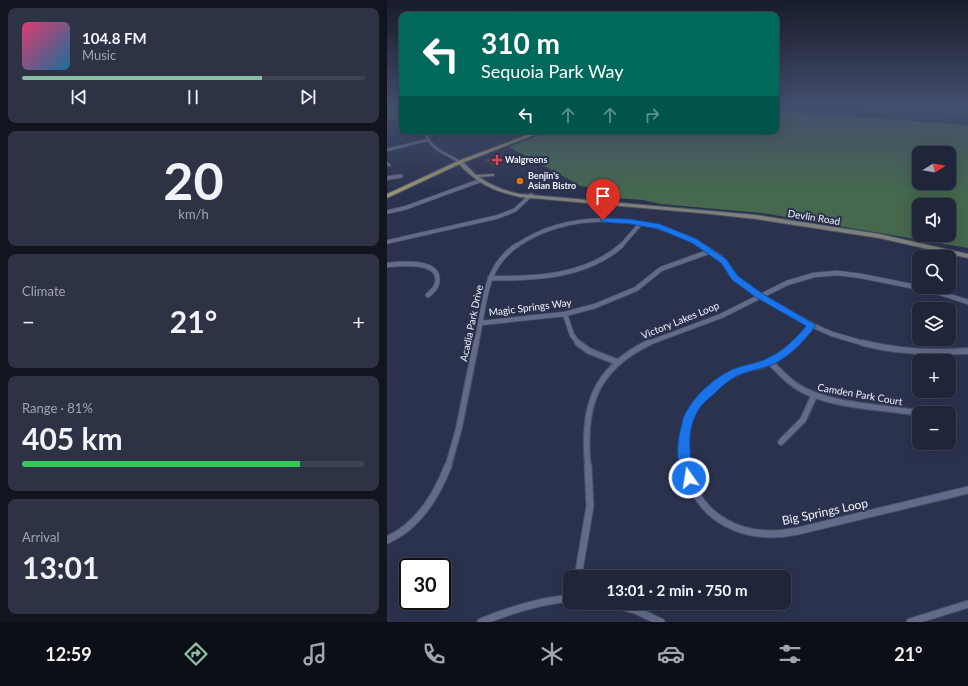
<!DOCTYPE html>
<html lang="en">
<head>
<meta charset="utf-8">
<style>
  body { margin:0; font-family:Lato,sans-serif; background:#2d3245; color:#f1f3f6; height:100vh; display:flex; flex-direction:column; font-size:15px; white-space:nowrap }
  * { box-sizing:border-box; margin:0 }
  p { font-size:13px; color:#a2a5af }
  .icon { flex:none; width:22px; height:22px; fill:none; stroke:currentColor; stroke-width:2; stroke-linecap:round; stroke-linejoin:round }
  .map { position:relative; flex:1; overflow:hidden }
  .drawer { display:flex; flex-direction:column; gap:8px; padding:8px; background:#121520; width:387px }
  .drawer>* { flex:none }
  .hud { position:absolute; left:12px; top:12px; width:380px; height:122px; border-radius:8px; box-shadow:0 4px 16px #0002,0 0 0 1px #3d4354; background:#00695c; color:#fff; overflow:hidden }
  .needle { width:26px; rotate:79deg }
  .buttons { position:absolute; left:525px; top:146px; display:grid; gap:8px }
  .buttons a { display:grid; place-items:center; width:44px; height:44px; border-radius:8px; background:#20263a; box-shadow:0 4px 16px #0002,0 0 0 1px #3d4354; font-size:20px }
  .speed { position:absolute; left:12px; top:558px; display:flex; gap:8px; font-size:20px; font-weight:700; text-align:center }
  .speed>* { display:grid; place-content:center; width:52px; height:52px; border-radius:50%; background:#20263a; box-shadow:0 4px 16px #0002,0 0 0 1px #3d4354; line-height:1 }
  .speed .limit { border:2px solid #111; border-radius:6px; background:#fff; color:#111 }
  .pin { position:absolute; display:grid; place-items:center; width:34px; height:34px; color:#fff; margin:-41px -17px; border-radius:50% 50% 50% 0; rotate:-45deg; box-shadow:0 0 4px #0007 }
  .pin .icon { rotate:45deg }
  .me { position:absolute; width:44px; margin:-22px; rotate:347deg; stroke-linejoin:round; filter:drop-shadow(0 0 3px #0008) }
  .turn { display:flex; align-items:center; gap:14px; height:84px; padding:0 16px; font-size:18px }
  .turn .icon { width:52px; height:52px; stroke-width:2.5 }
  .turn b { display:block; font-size:28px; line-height:34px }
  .lanes { display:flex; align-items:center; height:38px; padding:0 16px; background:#0003; justify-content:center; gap:20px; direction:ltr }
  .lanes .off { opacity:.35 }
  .big { font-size:30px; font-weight:700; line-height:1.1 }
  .drawer .card { flex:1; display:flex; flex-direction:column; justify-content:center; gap:6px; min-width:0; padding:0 14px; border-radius:8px; background:#2d3245 }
  .drawer .dial { align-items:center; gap:0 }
  .dial b { font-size:52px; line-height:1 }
  .song { display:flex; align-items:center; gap:12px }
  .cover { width:48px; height:48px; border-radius:6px; background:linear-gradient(135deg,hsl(340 70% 55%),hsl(200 70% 35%)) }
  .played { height:4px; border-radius:2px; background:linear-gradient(90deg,#8abfa5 70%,#3d4354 70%) }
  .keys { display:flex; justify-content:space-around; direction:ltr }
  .heat { display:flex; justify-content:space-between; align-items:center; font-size:22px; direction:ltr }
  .charge { height:6px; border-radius:3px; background:linear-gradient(90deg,#34c759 81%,#3d4354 0) }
  .trip { position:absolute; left:176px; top:570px; width:228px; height:40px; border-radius:8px; background:#20263a; box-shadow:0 4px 16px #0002,0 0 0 1px #3d4354; font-weight:700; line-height:40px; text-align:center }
  .menu { display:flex; height:64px; justify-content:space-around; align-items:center; background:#0d0f17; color:#a2a5af }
  .menu .icon { width:28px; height:28px }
  .menu .selected { color:#8abfa5 }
  .menu b { font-size:18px; color:#f1f3f6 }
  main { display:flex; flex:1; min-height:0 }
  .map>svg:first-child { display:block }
</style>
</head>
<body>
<main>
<section class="drawer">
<div class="card">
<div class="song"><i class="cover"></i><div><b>104.8 FM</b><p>Music</p></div></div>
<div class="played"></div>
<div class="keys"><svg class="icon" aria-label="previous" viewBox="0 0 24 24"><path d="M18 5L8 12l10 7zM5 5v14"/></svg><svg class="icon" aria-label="pause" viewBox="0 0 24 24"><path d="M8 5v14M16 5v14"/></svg><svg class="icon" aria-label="next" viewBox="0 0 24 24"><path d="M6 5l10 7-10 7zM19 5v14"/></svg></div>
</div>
<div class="card dial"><b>20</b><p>km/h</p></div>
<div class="card"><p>Climate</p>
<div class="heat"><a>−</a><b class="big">21°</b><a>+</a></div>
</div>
<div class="card"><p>Range · 81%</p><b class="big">405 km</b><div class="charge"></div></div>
<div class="card"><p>Arrival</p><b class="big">13:01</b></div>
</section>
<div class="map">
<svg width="581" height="622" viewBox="0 0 581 622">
  <rect width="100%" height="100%" fill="#2b324e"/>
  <path fill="#45684e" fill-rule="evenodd" d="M0,106H15V119H0Z
    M472,106H581V114Z
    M389,111L581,125V248L375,213L274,204L256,200L215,197L217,191H215L214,193L200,190L201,187L194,186L122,147L162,131H389ZM532,153H562V183H532ZM532,205H562V235H532Z"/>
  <path fill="#5e3b36" d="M114,155L123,160L106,165L97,160Z"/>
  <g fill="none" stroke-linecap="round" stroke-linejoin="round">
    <g stroke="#494e63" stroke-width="3.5">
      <path id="minor-far4" d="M39,131C40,147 57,153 70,160
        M0,150L40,140
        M0,163L2,165"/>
    </g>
    <g stroke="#494e63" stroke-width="5">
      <path id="minor-far3" d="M0,178L14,176
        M0,212L18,208L92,181
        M0,242L110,217L128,210L144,195
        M129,246C185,208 259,215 316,246
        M234,246L254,223"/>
    </g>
    <g stroke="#494e63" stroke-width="6">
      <path id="minor-far2" d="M314,245L333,257L340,265L349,279L369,294L427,326L445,334L479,344
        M0,265C12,264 46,260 50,276C52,285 47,290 41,295
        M103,278C148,279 199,277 235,245
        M178,314L185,335L192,344
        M94,323L178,314L208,306L249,289L274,269L324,251
        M89,344C99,306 94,270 130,245
        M259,344L334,316L400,283L427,275L450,273L474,276L544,290L581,302
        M407,344L424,325"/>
    </g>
    <g stroke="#494e63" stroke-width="8">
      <path id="minor-far1" d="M191,343L202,351L230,362
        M476,343C510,352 546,353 581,351
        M383,362C391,370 399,379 408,385C436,405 491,407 525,412
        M394,442L416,420L427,396
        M61,467L72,428L89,343
        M201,467C195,409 206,370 261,343
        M299,467C292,425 309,390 349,373C357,369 367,367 375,365C388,360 399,352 408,343"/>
    </g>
    <g stroke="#494e63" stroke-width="9">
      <path id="minor" d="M299,466C310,521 359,542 411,531L581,490
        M0,540C31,526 49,497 61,466
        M191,577L203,506L201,466
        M222,603L248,610L274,622
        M94,622C123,610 152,601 183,598
        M523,622L581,604"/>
    </g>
    <g stroke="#494e63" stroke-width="2">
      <path id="secondary" d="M71,161H75L89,175L107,174V176H105L92,177C105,186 119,191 133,194L369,215L492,234L581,254V258L492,238L369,219L324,214L133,197C111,192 97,187 79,171C76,168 73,166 71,162Z"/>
    </g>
    <g stroke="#494e63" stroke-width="2">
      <path id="primary" d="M151,131H157L75,163L0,198V194L71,161Z"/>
    </g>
    <use href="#minor-far4" stroke="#626c8a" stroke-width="2.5"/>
    <use href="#minor-far3" stroke="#626c8a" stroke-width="3.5"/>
    <use href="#minor-far2" stroke="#626c8a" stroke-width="4.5"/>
    <use href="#minor-far1" stroke="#626c8a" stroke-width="5.5"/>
    <use href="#minor" stroke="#626c8a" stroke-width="7"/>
    <use href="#secondary" fill="#7e807c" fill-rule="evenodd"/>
    <use href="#primary" fill="#9a946e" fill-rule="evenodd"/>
  </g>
  <linearGradient id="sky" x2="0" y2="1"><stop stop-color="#181c2b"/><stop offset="0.55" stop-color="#444f6e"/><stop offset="1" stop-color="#444f6e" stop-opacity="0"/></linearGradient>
  <rect width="581" height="193" fill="url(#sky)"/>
  <path fill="#1a73e8" stroke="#114b97" d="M216,218L243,219L273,224L310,239L339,259L351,276L376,294L429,325C418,341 404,355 387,364C376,369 363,370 352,375C343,379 335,386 328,393C324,397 318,401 315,405C298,426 302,455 308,478L306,482L302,484L297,482C290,466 289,448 293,431C295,426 295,419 298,414C307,396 326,379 344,370C355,365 368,364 379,359C395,352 409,339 419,326L370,298L345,280L334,263L305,243L271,229L243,224L214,222V219Z"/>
  <path fill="#e0444e" stroke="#2b324e" stroke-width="1.5" d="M108 154h4v4h4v4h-4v4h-4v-4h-4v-4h4z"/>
  <circle fill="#e8710a" stroke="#2b324e" stroke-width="1.5" cx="133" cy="181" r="4"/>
  <g text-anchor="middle" stroke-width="4" stroke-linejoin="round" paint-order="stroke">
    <g font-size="9" font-weight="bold" fill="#f2f4fc" stroke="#2b324e" text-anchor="start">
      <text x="118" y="163">Walgreens</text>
      <text x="141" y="179">Benjin's<tspan x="141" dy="10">Asian Bistro</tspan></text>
    </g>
    <g font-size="10" fill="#f2f4fc" stroke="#2b324e">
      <text transform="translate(427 217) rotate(9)" y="4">Devlin Road</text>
      <text transform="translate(143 307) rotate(-7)" y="4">Magic Springs Way</text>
      <text transform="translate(293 320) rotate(-22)" y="4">Victory Lakes Loop</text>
      <text transform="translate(84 323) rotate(-78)" y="4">Acadia Park Drive</text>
      <text transform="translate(473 394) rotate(10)" y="4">Camden Park Court</text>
    </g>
    <g font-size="12" fill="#f2f4fc" stroke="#2b324e">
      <text transform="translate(438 512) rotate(-12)" y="4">Big Springs Loop</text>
    </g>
  </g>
</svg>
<div class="buttons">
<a><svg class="needle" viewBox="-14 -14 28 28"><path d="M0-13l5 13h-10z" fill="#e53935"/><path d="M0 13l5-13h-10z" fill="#a2a5af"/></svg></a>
<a><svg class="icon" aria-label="sound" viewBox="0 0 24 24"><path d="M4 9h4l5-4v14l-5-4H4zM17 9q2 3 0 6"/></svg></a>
<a><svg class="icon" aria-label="search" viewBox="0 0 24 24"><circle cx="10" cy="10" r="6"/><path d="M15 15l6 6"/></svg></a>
<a><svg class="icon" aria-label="layers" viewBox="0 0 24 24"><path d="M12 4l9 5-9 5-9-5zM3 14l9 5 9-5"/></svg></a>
<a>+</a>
<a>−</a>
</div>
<div class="speed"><div class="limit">30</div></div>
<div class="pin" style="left:216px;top:220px;background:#d93025"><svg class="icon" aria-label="arrive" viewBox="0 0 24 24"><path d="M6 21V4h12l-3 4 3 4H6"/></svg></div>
<svg class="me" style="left:302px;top:478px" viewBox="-20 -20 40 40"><circle r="17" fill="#1a73e8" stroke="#fff" stroke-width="3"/><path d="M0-11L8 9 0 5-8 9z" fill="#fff"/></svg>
<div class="trip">13:01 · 2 min · 750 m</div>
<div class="hud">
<div class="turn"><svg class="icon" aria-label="left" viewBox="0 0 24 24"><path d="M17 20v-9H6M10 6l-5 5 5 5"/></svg><div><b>310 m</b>Sequoia Park Way</div></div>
<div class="lanes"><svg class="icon" aria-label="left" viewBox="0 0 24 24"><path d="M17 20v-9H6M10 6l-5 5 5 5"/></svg><svg class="icon off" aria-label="ahead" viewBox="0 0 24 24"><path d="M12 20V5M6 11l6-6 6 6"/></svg><svg class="icon off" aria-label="ahead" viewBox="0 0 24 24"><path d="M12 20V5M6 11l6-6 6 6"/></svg><svg class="icon off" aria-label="right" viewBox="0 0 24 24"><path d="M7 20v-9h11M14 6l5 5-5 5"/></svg></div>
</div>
</div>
</main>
<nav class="menu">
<b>12:59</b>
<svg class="icon selected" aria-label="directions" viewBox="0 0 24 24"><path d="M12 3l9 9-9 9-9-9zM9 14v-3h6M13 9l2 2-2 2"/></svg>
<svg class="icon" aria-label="music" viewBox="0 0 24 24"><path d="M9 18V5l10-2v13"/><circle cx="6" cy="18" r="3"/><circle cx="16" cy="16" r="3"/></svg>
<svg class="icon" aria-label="phone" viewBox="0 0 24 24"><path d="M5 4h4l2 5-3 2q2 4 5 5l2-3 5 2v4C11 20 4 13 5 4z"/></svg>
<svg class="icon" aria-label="climate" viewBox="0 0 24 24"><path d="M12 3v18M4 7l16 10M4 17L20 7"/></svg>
<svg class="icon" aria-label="car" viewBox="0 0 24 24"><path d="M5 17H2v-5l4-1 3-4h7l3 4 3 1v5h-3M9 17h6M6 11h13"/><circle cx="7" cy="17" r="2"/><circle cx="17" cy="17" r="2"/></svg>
<svg class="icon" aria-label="filters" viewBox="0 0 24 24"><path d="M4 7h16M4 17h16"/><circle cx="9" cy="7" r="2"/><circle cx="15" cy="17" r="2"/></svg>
<b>21°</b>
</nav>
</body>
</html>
